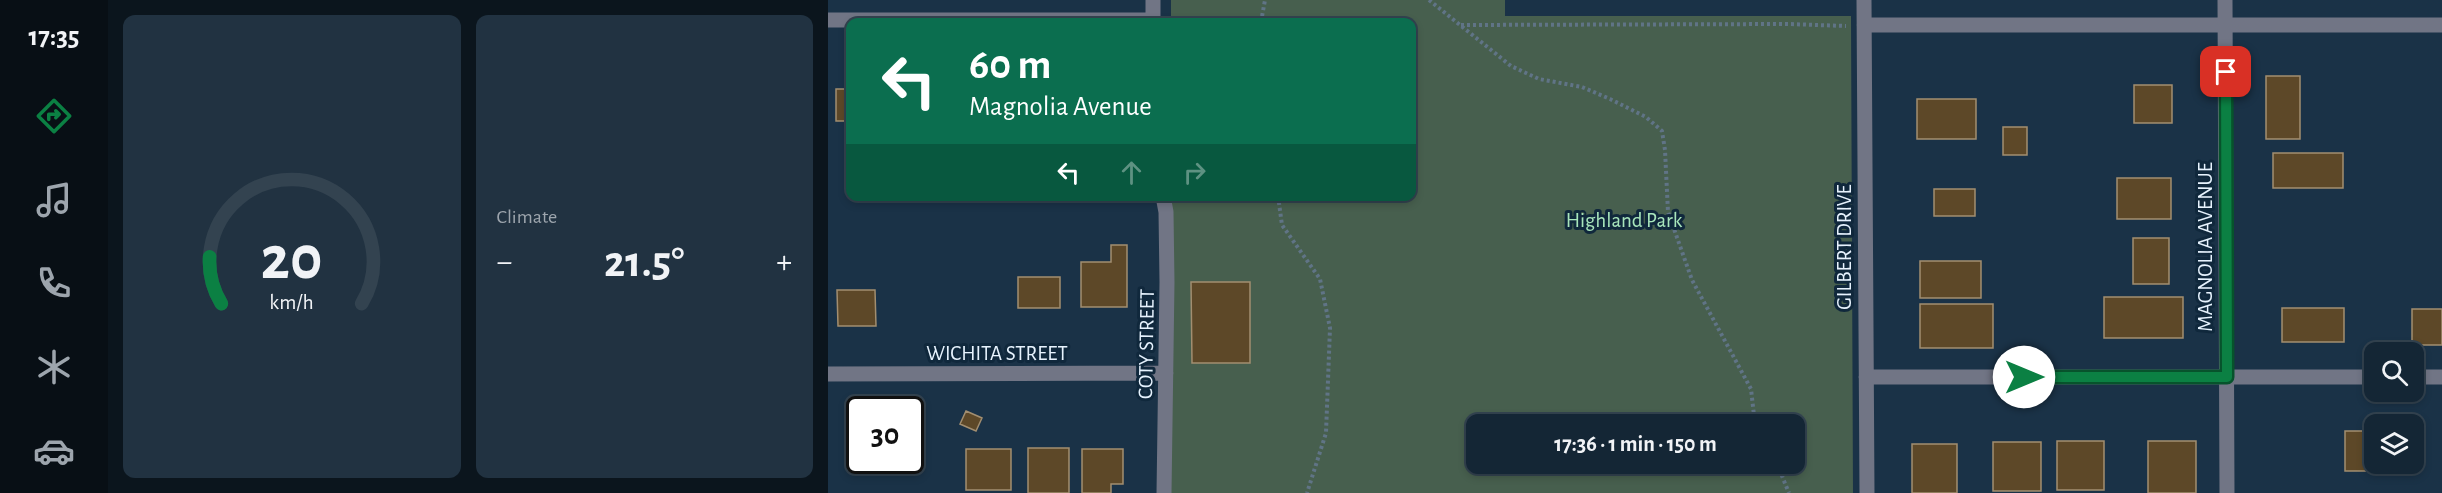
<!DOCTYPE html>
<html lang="en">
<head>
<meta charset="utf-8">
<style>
  body { margin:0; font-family:"Alegreya Sans",sans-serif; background:#213241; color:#f1f3f6; height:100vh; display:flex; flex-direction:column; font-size:22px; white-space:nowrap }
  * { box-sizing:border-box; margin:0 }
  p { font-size:20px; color:#9da5ad }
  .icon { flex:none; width:33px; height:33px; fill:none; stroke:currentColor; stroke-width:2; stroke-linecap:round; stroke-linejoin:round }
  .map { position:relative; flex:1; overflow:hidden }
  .side { display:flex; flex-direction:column; gap:15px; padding:15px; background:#0b151d; width:720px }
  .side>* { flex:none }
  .banner { position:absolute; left:18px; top:18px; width:570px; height:183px; border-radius:12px; box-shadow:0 3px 9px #0003,0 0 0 2px #334350; background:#0b6e4f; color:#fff; overflow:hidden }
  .tools { position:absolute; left:1536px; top:342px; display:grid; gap:12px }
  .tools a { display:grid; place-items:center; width:60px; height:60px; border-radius:12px; background:#142635; box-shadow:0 3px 9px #0003,0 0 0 2px #334350; font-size:30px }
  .speed { position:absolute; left:18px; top:396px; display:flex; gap:12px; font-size:30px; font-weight:700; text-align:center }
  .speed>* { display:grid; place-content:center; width:78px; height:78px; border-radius:50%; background:#142635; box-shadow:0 3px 9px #0003,0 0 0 2px #334350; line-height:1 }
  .speed .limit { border:3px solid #111; border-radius:9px; background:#fff; color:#111 }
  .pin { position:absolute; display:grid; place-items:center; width:51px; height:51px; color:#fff; margin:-26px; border-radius:12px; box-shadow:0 3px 9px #0006 }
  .me { position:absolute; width:66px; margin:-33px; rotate:90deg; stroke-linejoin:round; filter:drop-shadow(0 0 4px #0008) }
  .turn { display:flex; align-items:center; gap:21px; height:126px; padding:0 24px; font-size:27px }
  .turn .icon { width:78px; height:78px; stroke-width:2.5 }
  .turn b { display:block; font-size:42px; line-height:51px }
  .lanes { display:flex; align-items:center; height:57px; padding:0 24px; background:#0003; justify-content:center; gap:30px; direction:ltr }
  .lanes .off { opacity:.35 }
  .big { font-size:45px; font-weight:700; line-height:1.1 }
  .side .card { flex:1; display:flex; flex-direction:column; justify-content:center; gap:9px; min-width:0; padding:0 21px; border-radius:12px; background:#213241 }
  .side .dial { align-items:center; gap:0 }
  .dial svg { height:156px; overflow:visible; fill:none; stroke:#334350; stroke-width:7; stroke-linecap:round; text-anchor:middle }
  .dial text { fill:#f1f3f6; stroke:none }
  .heat { display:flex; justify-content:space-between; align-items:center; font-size:33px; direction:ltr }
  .side .tiles { flex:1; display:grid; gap:15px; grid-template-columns:repeat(2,1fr) }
  .trip { position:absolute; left:638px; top:414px; width:339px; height:60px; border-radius:12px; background:#142635; box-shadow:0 3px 9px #0003,0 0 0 2px #334350; font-weight:700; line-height:60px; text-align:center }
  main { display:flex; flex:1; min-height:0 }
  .dock { display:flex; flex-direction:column; width:108px; justify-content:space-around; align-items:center; background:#080f15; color:#9da5ad }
  .dock .icon { width:42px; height:42px }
  .dock .selected { color:#0b8043 }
  .dock b { font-size:27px; color:#f1f3f6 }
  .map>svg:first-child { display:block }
</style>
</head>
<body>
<main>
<nav class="dock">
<b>17:35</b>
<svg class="icon selected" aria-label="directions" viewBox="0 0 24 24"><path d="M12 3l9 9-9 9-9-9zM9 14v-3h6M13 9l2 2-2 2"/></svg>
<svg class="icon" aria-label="music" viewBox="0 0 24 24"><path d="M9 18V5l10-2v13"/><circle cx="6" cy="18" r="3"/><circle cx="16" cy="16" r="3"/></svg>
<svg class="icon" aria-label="phone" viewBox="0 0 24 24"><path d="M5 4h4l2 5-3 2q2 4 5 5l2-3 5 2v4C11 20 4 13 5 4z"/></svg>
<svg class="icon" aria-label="climate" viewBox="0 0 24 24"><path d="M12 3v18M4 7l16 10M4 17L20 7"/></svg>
<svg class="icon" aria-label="car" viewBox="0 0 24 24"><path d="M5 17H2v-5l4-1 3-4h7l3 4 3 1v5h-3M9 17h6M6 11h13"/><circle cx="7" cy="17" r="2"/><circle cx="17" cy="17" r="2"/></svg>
</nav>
<section class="side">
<div class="tiles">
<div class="card dial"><svg viewBox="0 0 100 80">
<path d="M14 69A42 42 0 1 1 86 69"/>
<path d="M14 69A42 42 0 0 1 8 45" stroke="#0b8043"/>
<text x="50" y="56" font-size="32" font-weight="700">20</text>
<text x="50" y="72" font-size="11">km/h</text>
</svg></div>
<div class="card"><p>Climate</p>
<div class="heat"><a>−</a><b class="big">21.5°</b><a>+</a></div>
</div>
</div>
</section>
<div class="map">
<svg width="1614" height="493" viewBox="0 0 1614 493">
  <rect width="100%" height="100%" fill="#1a3247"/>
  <path fill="#475f4e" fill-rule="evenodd" d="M343,0H677V16H1023L1025,493H342L344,197L584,196V22H343ZM648,424H966V464H648Z"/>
  <path fill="#5d4828" stroke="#a28e70" stroke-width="1.5" d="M1438,76H1472V139H1438Z
    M1306,85H1344V123H1306Z
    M8,89H22V121H8Z
    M1089,99H1148V139H1089Z
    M1175,127H1199V155H1175Z
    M1445,153H1515V188H1445Z
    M1289,178H1343V219H1289Z
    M1106,189H1147V216H1106Z
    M1305,238H1341V284H1305Z
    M283,245H299V307H253V262H283Z
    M1092,261H1153V298H1092Z
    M190,277H232V308H190Z
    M363,282H422V363H364Z
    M9,290H47L48,326H10Z
    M1276,297H1355V338H1276Z
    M1092,304H1165V348H1092Z
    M1454,308H1516V342H1454Z
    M1584,309H1614V345H1584Z
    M138,411L154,418L148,431L132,424Z
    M1517,431H1546V464H1552V471H1517Z
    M1229,441H1276V490H1229Z
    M1320,441H1368V493H1320Z
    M1165,442H1213V491H1165Z
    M1084,444H1129V493H1084Z
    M200,448H241V493H200Z
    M138,449H183V490H138Z
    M254,449H295V484H283V493H254Z"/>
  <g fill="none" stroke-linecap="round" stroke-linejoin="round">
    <path stroke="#607486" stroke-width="4" stroke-dasharray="3 3" stroke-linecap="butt" d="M601,0L683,66L711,79L754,87L782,99L818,117L834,131L837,150L840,212L864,280L923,389L927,424
      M433,22L437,0
      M633,25L960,24L1018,26
      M450,196L454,225L492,279L502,328L498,433L479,493
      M949,464L961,493"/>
    <path stroke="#717585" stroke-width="15" d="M1036,0L1039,493
      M1397,0L1399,493
      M0,20H325
      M325,22V0
      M1036,25H1614
      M335,196L338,212L339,282L336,493
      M0,374L338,373
      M1038,377H1546
      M1586,377H1614"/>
  </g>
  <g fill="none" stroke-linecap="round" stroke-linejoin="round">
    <g stroke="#07532c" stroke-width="15">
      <path id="route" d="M1196,377H1399L1398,72"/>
    </g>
    <use href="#route" stroke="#0b8043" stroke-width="10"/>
  </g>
  <g text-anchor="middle" stroke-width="6" stroke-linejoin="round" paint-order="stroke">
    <g font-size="21" fill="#a8e5bb" stroke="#10283c">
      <text x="796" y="227">Highland Park</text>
    </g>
    <g font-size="21" fill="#e7f3fe" stroke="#10283c">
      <text transform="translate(1016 247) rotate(-90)" y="7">GILBERT DRIVE</text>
      <text transform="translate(1377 247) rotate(-90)" y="7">MAGNOLIA AVENUE</text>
      <text transform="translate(318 344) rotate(-89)" y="7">COTY STREET</text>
      <text x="169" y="360">WICHITA STREET</text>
    </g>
  </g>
</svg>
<div class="tools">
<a><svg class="icon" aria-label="search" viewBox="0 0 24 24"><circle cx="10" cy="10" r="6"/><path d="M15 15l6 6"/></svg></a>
<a><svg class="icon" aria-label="layers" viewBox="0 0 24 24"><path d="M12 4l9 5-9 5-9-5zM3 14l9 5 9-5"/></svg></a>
</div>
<div class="speed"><div class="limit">30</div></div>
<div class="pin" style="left:1398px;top:72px;background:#d93025"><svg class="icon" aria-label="arrive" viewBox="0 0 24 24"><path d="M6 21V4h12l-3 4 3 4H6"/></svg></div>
<svg class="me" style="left:1196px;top:377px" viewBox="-20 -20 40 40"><circle r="19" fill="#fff"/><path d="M0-13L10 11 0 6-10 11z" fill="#0b8043"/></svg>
<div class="trip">17:36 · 1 min · 150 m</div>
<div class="banner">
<div class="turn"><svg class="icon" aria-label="left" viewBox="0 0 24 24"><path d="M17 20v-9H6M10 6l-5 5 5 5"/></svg><div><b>60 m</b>Magnolia Avenue</div></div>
<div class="lanes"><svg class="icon" aria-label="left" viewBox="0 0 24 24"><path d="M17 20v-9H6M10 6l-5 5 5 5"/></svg><svg class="icon off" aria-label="ahead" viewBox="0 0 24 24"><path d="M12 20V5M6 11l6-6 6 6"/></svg><svg class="icon off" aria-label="right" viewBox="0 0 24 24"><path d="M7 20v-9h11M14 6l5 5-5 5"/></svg></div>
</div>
</div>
</main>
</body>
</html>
